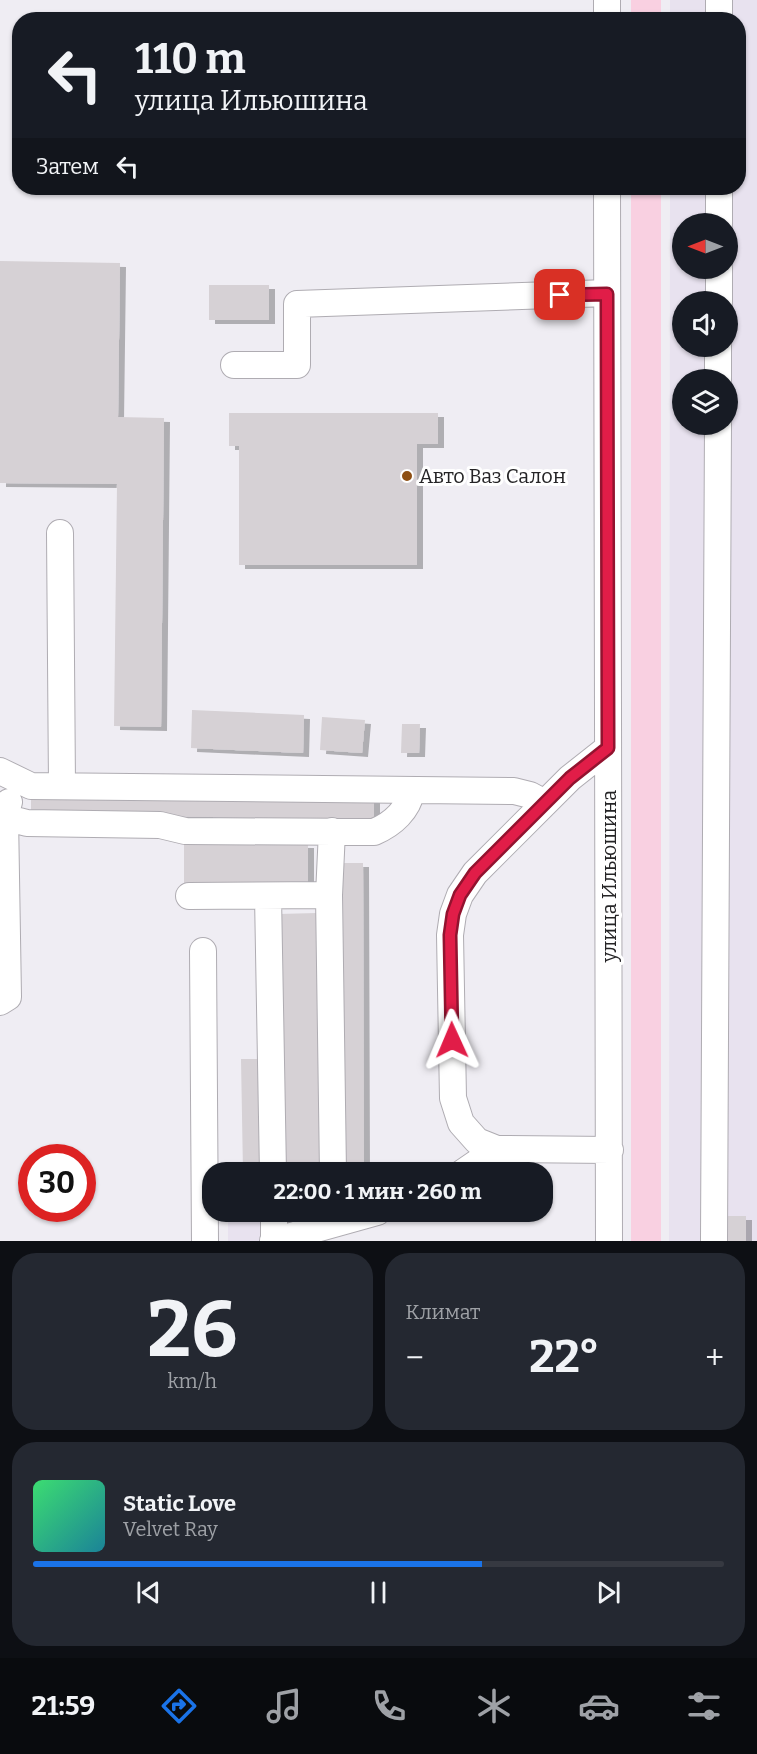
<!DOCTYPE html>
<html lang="ru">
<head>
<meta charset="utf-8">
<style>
  body { margin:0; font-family:Bitter,serif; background:#242831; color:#f1f3f6; height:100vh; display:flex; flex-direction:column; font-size:22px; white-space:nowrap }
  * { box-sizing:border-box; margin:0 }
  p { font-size:20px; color:#9ea1a6 }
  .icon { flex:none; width:33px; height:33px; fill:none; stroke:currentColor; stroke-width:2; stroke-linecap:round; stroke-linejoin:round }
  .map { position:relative; height:1241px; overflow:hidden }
  .side { display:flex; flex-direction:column; gap:12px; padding:12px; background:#0d0f14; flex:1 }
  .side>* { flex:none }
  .guide { position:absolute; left:12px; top:12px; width:734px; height:183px; border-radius:24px; box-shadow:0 2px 4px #0004; background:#171b24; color:#f1f3f6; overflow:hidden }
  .needle { width:39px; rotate:270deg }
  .fabs { position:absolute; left:672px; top:213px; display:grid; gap:12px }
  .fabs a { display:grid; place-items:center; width:66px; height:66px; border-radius:50%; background:#171b24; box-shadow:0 2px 4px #0004; font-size:30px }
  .speed { position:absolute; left:18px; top:1144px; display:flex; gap:12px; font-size:30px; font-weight:700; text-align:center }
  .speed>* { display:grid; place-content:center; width:78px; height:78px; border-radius:50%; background:#171b24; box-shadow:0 2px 4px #0004; line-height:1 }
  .speed .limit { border:9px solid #d22; background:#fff; color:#111 }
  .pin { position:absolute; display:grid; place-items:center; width:51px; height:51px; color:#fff; margin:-26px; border-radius:12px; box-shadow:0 3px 9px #0006 }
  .me { position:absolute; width:66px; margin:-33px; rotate:359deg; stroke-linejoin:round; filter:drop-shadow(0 0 4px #0008) }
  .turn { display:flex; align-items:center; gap:21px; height:126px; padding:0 24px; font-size:27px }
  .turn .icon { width:78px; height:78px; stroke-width:2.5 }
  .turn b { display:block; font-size:42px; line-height:51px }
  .then { display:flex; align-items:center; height:57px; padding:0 24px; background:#0003; gap:12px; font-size:22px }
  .big { font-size:45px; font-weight:700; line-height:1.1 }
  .side .card { flex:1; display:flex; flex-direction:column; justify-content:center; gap:9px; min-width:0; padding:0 21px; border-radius:24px; background:#242831 }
  .side .dial { align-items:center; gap:0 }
  .dial b { font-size:78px; line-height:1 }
  .song { display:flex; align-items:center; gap:18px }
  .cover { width:72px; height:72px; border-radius:9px; background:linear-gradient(135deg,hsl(140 70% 55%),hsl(190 70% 35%)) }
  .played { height:6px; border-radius:3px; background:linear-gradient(90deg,#1a73e8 65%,#363941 65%) }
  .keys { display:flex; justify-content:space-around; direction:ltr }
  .heat { display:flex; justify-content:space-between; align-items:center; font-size:33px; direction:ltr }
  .side .tiles { flex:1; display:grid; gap:12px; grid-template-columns:1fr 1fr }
  .card:last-child { grid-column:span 2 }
  .trip { position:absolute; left:202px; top:1162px; width:351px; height:60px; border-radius:24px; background:#171b24; box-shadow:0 2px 4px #0004; font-weight:700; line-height:60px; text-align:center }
  .tabs { display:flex; height:96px; justify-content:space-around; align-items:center; background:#090b0e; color:#9ea1a6 }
  .tabs .icon { width:42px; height:42px }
  .tabs .current { color:#1a73e8 }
  .tabs b { font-size:27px; color:#f1f3f6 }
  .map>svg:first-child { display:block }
</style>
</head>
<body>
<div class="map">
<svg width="757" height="1241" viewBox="0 0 757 1241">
  <defs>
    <filter id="shadow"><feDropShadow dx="6" dy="4" stdDeviation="0" flood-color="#0004"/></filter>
  </defs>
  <rect width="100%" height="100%" fill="#efedf3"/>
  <path fill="#e8e2ef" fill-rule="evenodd" d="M670,0H757V1241H669L670,188H738V20L670,19ZM682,224H728V268H682ZM682,302H728V346H682ZM682,380H728V424H682Z
    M228,1212H365L295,1241H228Z"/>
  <path fill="#f9d0e1" d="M631,0H661V19H631Z
    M631,188H661V1241H631Z"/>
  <path fill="#d6d1d5" filter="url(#shadow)" d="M0,261L120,263L118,417L164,418L161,727L114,726L117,484L0,483Z
    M209,285H269V320H209Z
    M229,413H438V444H417V565H239V446H229Z
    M192,710L304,715L303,753L191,748Z
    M322,717L365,720L362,753L320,750Z
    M402,724H420L419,753H401Z
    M31,791L374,795V819L31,815Z
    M184,843L308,844V884L184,883Z
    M342,863H363L364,1173H344Z
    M317,913L322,1173H283L278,914Z
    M241,1059H262L264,1173H243Z
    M284,1212H323V1219L284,1220Z
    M727,1216H746V1241H727Z"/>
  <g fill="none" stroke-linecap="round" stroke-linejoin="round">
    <g stroke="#afacb2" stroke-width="28">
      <path id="minor" d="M607,0V20
        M719,20V0
        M607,188L609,1241
        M719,224V188
        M719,302V268
        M234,365H297V304L607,293
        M718,380V346
        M60,533L62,786
        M608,748L570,778L475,873L460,895L453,914L450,935L453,1098L461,1123L477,1141L497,1149L610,1150
        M0,771L31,786L514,791L530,795L545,803
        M0,816L27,823L160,825L185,831L374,832C393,824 408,810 412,790
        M329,895L332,831
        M189,896L329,895L333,1173
        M268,896L273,1173
        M203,951L205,1241
        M0,1002L8,997L5,816L9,802
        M462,1173L497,1149
        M274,1212V1241
        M273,1241L377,1212
        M714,1241L718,424"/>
    </g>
    <use href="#minor" stroke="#fff" stroke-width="26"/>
  </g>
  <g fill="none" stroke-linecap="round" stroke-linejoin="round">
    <g stroke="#92132f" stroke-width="15">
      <path id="route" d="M452,1040L450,935L453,914L460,895L475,873L570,778L608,748L607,294L560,295"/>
    </g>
    <use href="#route" stroke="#e11d48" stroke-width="10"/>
  </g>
  <circle fill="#8d4e13" stroke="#fff" stroke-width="2" cx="407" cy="476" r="6"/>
  <g text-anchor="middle" stroke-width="6" stroke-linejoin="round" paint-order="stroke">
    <g font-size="20" fill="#252426" stroke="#fff" text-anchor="start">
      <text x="419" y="483">Авто Ваз Салон</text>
    </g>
    <g font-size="20" fill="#252426" stroke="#fff">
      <text transform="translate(609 876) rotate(-90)" y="7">улица Ильюшина</text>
    </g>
  </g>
</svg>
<div class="fabs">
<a><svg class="needle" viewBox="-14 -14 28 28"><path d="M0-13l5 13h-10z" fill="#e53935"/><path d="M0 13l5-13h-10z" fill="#9ea1a6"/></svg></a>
<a><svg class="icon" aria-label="sound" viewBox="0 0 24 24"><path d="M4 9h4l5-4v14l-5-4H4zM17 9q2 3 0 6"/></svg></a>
<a><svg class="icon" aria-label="layers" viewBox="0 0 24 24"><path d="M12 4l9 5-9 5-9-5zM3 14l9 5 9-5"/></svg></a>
</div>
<div class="speed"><div class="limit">30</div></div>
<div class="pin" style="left:560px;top:295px;background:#d93025"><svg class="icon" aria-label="arrive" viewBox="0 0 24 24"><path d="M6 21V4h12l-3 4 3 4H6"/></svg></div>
<svg class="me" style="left:452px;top:1040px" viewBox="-20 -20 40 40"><path d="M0-17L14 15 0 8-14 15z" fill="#e11d48" stroke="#fff" stroke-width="4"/></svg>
<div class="trip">22:00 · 1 мин · 260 m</div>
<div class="guide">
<div class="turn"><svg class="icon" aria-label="left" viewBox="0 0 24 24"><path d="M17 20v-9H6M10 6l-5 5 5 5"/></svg><div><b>110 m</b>улица Ильюшина</div></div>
<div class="then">Затем<svg class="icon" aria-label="left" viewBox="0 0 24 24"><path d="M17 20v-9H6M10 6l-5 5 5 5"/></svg></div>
</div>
</div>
<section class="side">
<div class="tiles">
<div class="card dial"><b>26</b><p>km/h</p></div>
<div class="card"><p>Климат</p>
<div class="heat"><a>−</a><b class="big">22°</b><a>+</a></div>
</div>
<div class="card">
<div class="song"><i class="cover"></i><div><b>Static Love</b><p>Velvet Ray</p></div></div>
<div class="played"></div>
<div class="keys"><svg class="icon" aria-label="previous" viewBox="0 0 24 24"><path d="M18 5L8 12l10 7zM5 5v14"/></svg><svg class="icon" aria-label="pause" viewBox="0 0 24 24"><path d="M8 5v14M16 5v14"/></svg><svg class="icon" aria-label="next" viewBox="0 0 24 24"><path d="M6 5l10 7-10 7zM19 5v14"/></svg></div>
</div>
</div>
</section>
<nav class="tabs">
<b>21:59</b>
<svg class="icon current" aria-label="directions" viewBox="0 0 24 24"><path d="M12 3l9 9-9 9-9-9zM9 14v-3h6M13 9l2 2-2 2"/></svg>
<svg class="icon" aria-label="music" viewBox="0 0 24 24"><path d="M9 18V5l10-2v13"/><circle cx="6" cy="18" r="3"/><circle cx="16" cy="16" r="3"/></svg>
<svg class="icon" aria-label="phone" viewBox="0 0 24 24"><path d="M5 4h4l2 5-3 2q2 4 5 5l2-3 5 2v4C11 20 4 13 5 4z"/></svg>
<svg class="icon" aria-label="climate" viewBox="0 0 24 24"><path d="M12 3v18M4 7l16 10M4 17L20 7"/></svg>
<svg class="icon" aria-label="car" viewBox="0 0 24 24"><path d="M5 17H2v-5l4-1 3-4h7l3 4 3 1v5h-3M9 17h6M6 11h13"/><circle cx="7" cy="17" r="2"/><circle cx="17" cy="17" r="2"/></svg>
<svg class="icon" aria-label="filters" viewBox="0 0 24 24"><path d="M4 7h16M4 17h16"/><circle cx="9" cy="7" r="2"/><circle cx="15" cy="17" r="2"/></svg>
</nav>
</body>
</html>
